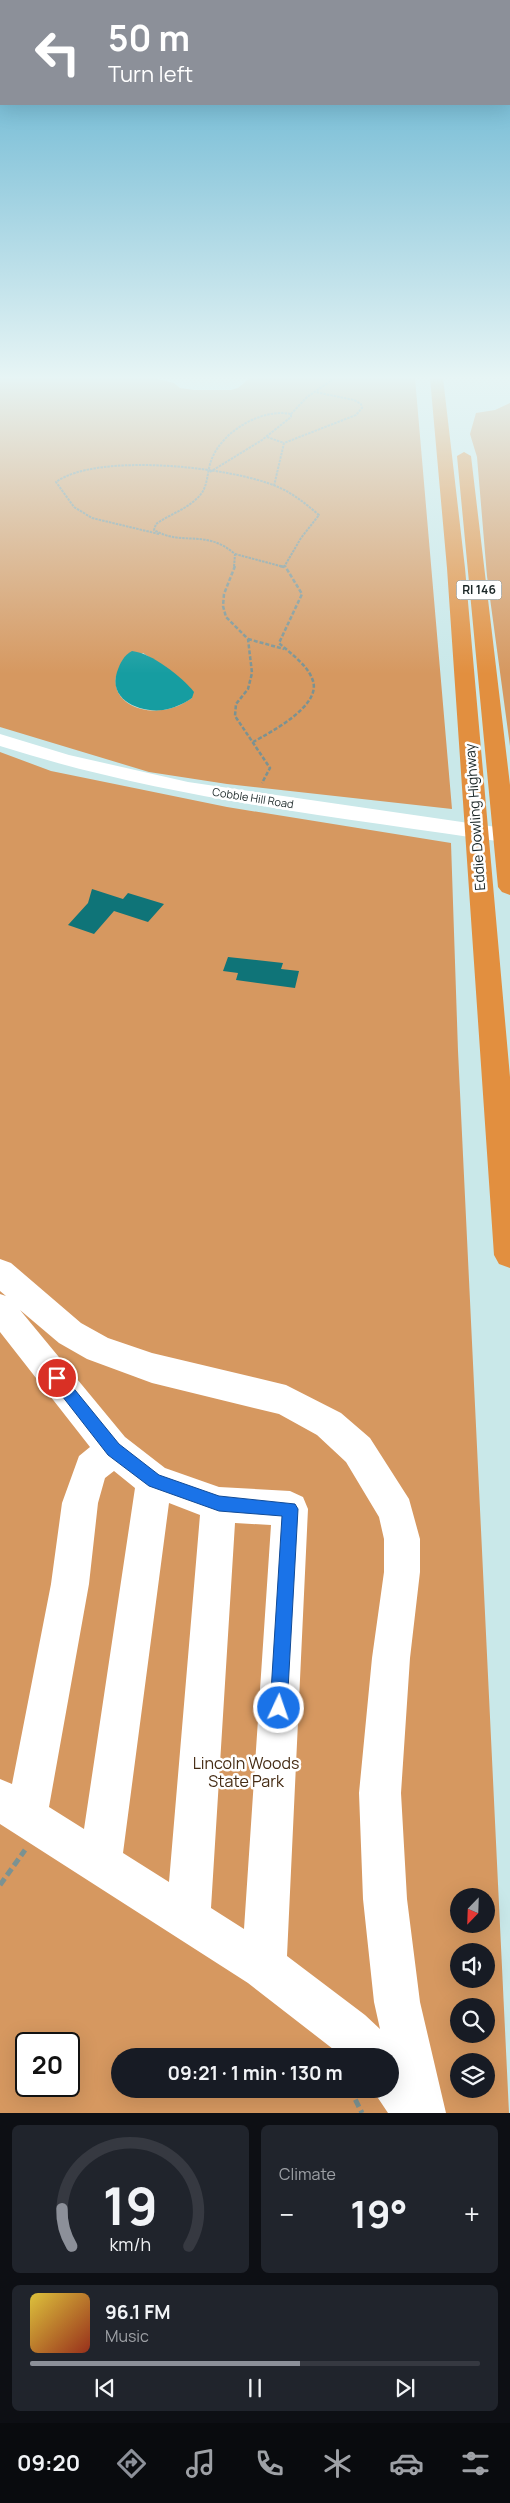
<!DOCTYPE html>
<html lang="en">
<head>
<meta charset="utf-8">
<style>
  body { margin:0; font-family:Manrope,sans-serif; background:#20242c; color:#f1f3f6; height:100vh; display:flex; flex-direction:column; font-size:19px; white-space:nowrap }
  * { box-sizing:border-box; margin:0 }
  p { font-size:16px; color:#9ea1a6 }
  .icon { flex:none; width:28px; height:28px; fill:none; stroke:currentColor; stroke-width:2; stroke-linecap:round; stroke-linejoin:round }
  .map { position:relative; height:2113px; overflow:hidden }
  .panel { display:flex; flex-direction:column; gap:12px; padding:12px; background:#0d0f14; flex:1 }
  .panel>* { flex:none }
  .top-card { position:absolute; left:0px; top:0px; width:510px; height:105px; box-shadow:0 5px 20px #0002; background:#8c9099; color:#fff; overflow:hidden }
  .needle { width:32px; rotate:203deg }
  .buttons { position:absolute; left:450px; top:1888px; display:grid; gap:10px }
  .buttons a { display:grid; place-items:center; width:45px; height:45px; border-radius:50%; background:#171b24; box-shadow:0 5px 20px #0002; font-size:25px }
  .speed { position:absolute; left:15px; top:2032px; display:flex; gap:10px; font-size:25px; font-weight:700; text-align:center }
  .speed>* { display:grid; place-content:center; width:65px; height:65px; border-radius:50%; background:#171b24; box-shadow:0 5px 20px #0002; line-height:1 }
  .speed .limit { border:2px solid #111; border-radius:8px; background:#fff; color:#111 }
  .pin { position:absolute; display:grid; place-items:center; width:42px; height:42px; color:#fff; margin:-21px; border:2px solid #fff; border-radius:50%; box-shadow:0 1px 5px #0007 }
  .me { position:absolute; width:55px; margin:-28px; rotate:3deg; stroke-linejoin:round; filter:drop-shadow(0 0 4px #0008) }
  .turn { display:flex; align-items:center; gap:18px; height:105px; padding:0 25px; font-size:22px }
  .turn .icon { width:65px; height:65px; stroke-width:2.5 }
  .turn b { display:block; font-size:35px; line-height:42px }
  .big { font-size:38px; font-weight:700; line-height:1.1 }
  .panel .card { flex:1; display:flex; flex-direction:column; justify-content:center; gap:8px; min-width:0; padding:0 18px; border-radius:8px; background:#20242c }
  .panel .dial { align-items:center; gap:0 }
  .dial svg { height:130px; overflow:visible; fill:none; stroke:#363941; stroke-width:7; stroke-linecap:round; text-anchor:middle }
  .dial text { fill:#f1f3f6; stroke:none }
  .song { display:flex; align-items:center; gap:15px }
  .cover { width:60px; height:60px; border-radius:8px; background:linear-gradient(135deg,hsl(50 70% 55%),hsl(10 70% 35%)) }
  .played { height:5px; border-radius:2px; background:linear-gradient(90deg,#8c9099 60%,#363941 60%) }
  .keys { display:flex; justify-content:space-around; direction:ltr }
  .heat { display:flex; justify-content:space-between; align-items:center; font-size:28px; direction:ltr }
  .panel .tiles { flex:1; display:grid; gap:12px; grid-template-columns:1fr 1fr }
  .card:last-child { grid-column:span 2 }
  .trip { position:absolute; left:111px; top:2048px; width:288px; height:50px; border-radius:25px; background:#171b24; box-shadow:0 5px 20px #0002; font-weight:700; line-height:50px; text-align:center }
  .dock { display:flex; height:80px; justify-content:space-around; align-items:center; background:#090b0e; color:#9ea1a6 }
  .dock .icon { width:35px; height:35px }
  .dock .current { color:#8c9099 }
  .dock b { font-size:22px; color:#f1f3f6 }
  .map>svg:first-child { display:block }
</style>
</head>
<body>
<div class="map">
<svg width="510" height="2113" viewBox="0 0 510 2113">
  <rect width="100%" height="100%" fill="#c9e8e9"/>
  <path fill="#d69860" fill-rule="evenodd" d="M0,378H154L174,383L180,388L194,390H231L238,388L250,378H415L452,809L227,784L149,772L0,727ZM143,653L158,663L192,698C183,704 173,709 162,710C140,713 112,702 116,676Z
    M510,403V746L487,576L477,457L470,434L476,413L495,410Z
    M0,752L51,771L100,781L227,807L451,843L458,1051L509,2113H0ZM459,1896H486V1924H459ZM459,1951H486V1979H459ZM459,2006H486V2034H459ZM26,2044H69V2086H26ZM120,2056H390V2089H120ZM459,2061H486V2089H459Z"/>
  <path fill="#169da1" d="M132,651C152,653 182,677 194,692L192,698C183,704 174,708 163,710C140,713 108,700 117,672C120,663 124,655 132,651Z"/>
  <path fill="#0f7478" d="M92,889L123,899L128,893L164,904L148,922L114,911L94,934L68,925L88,903Z
    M228,957L283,963L281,969L299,971L295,988L236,980L238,973L223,971Z"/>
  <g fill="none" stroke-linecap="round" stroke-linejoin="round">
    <path stroke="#7b9292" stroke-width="2" stroke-dasharray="2.5 1" stroke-linecap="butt" d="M291,414L307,397L335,378
      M267,437L284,443
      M210,472L262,440L291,417V414C261,408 221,432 211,461C207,472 208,485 201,494C190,508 170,514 156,524L154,530C184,547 204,528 235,554L234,567
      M274,486L284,443L356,415L362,408L361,404L354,400L315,392
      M159,534L92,518L74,507L56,482C97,452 233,467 278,487C294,494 306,504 319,515L301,538L284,567
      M235,554L284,567"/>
    <path stroke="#7b9292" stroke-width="2.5" stroke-dasharray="4 2" stroke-linecap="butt" d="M235,566L224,594L223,606L226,617L248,639L252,673L248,689L236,704L235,716L270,768L262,783
      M280,566L284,567
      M248,639L284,649
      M253,742C271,732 321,706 313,681C308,665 291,654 279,643L302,594L285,566"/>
    <path stroke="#7b9292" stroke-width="5" stroke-dasharray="8 4" stroke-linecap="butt" d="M0,1885L25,1850
      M350,2089L362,2113"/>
    <path fill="#fff" fill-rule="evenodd" d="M0,734L69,755L188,782L510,829V843C338,817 166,799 0,746Z
      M0,1259L11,1263L81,1323L108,1338L152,1353L286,1385L341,1413L370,1438L409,1499L420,1539V1572L410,1658L401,1793L407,1899L420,2002L446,2113H388L372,2089H390V2056H342L248,1983L0,1824V1779L12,1784L51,1584L62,1503L79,1456L90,1447L0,1332V1294L6,1296L0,1291ZM20,1310L59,1343L87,1359L152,1383L279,1414L317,1435L346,1462L379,1517L384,1539V1572L372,1658L359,1793L363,1899L374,2002L380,2029L365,2015L287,1956L308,1509L303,1497L290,1491L219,1487L165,1468L125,1437ZM114,1471L135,1488L84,1829L49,1807L89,1584L98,1503L105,1478ZM169,1503L200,1515L169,1882L123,1853ZM235,1523L271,1525L244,1929L211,1908Z"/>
    <path fill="#e28f3f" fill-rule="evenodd" d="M430,378H443L465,568L510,1077V1268L499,1264L494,1255L447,568Z
      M464,452L471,456L510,785V895L502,892L498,887L457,456Z"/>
  </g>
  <linearGradient id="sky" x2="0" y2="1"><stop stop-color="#54abcc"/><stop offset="0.56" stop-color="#e7f5f5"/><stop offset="1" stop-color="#e7f5f5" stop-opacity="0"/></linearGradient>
  <rect width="510" height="674" fill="url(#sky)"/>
  <path fill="#1a73e8" stroke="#114b97" d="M57,1372L62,1374L119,1444L159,1475L219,1496L295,1504L298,1509L287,1708L285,1714L279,1717L273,1714L270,1708L282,1516L219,1511L149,1486L108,1455L52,1383L50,1378L52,1374Z"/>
  <g text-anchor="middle" stroke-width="5" stroke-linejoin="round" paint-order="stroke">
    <g font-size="11" fill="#1b2727" stroke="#fff">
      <text transform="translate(253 798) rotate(9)" y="4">Cobble Hill Road</text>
    </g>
    <rect fill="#fff" stroke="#5f6868" stroke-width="1" x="456.5" y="580.5" width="45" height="19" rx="4"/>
    <g font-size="12" font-weight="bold" fill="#1b2727">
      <text x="479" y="594">RI 146</text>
    </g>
    <g font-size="14" fill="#1b2727" stroke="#fff">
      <text transform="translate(475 817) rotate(-94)" y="5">Eddie Dowling Highway</text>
    </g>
    <g font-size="16" fill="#452b13" stroke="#fff">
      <text x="246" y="1769">Lincoln Woods<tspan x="246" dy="18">State Park</tspan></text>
    </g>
  </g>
</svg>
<div class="buttons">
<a><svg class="needle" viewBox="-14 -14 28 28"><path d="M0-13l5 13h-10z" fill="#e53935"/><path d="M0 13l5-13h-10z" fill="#9ea1a6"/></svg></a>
<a><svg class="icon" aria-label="sound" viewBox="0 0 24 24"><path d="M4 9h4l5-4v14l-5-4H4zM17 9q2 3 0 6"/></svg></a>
<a><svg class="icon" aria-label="search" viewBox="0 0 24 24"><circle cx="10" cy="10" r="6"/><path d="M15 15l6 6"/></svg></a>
<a><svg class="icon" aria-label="layers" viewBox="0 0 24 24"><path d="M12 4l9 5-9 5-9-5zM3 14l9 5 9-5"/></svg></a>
</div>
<div class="speed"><div class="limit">20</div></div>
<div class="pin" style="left:57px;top:1378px;background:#d93025"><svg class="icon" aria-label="arrive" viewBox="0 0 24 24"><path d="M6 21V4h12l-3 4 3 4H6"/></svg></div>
<svg class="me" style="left:279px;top:1708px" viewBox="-20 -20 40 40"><circle r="17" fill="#1a73e8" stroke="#fff" stroke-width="3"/><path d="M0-11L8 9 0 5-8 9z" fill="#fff"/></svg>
<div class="trip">09:21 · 1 min · 130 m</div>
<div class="top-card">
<div class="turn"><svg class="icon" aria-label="left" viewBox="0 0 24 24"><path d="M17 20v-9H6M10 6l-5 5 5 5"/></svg><div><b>50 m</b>Turn left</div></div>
</div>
</div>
<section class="panel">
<div class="tiles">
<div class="card dial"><svg viewBox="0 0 100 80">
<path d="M14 69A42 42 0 1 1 86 69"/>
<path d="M14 69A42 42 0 0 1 8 46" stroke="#8c9099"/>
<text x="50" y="56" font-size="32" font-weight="700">19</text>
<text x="50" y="72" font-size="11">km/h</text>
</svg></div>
<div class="card"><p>Climate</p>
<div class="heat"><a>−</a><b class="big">19°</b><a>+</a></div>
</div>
<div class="card">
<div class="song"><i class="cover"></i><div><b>96.1 FM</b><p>Music</p></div></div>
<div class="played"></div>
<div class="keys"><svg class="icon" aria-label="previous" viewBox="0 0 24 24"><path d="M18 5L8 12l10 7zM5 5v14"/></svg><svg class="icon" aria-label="pause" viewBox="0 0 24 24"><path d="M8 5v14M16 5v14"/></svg><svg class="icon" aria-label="next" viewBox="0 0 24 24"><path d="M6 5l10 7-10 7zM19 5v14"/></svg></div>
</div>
</div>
</section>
<nav class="dock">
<b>09:20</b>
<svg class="icon current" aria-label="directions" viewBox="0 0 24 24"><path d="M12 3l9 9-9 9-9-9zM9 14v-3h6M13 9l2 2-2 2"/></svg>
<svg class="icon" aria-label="music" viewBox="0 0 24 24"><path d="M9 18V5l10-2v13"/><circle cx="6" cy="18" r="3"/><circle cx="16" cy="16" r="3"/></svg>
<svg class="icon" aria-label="phone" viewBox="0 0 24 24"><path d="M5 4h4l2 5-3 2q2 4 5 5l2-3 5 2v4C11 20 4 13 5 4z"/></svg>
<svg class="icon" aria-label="climate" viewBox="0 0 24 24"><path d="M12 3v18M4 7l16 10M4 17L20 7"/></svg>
<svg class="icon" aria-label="car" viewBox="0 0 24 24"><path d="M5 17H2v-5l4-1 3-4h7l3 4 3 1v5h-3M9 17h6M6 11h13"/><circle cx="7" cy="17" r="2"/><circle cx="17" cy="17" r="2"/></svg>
<svg class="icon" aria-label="filters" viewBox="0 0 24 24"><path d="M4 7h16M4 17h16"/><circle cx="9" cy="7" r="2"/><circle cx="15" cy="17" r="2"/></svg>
</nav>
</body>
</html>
